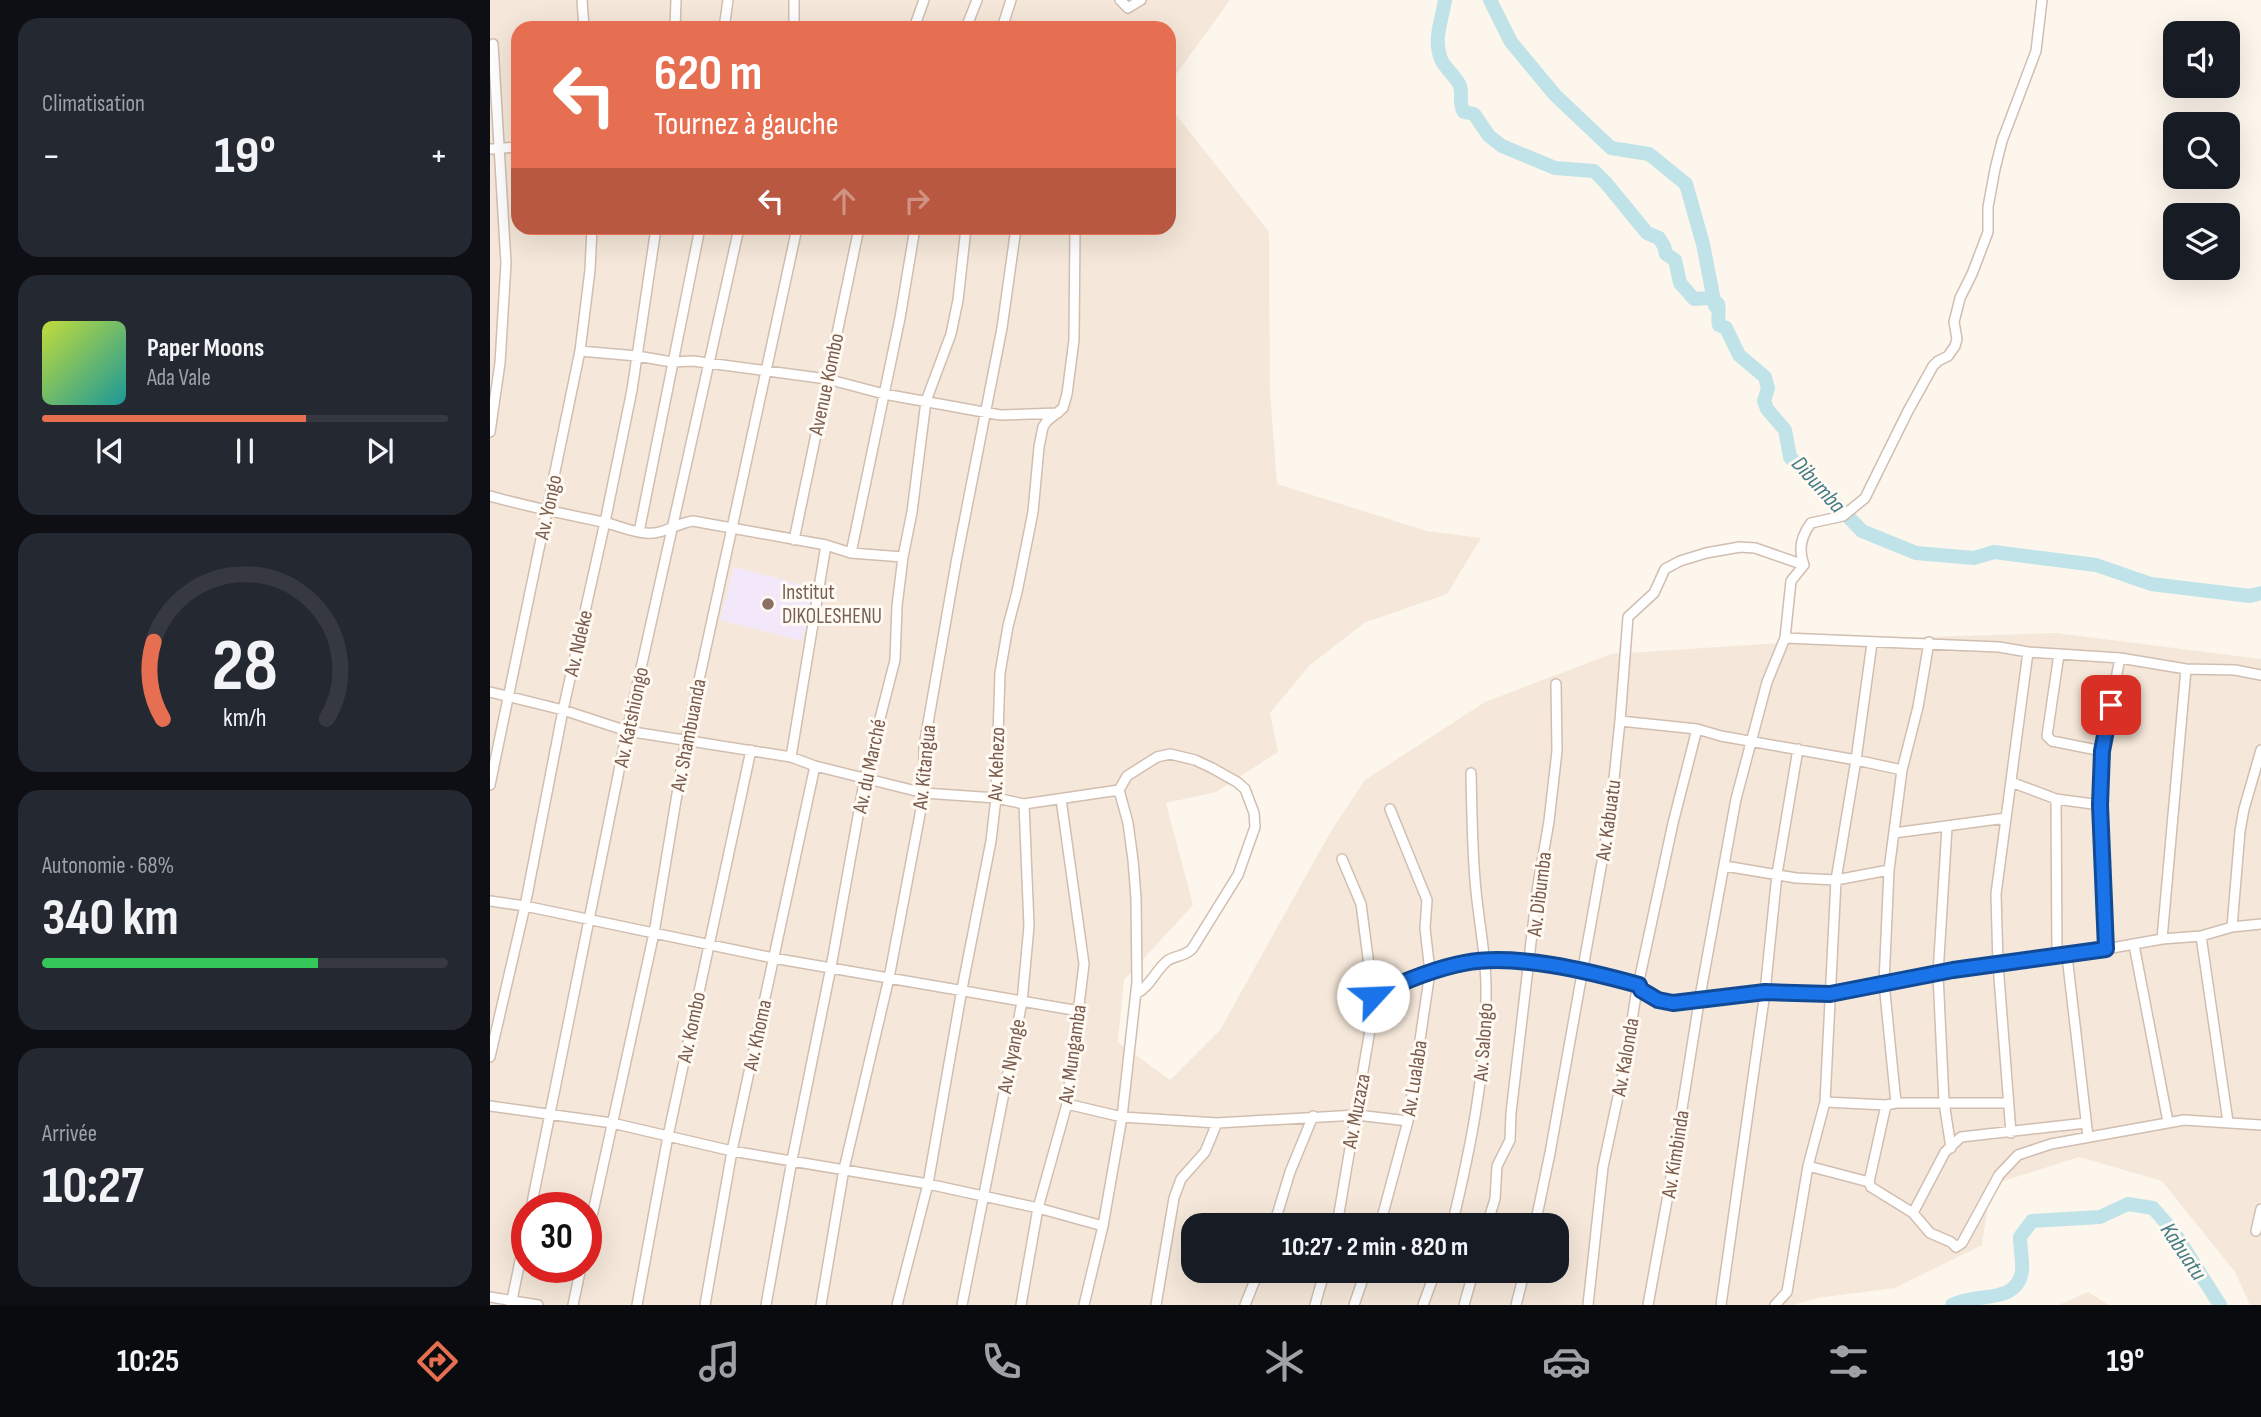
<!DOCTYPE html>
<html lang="fr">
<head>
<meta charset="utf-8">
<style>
  body { margin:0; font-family:"Sofia Sans Condensed",sans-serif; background:#242831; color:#f1f3f6; height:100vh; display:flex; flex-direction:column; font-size:26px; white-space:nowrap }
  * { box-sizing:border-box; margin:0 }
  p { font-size:23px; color:#9ea1a6 }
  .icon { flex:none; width:38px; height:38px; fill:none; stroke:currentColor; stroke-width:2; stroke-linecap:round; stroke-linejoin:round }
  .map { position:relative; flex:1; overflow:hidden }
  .panel { display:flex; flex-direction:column; gap:18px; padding:18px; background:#0d0f14; width:490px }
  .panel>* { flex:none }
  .top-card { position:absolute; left:21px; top:21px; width:665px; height:214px; border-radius:21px; box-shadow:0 7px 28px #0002; background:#e76f51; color:#fff; overflow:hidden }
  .tools { position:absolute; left:1673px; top:21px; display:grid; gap:14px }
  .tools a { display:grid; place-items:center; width:77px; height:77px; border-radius:14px; background:#171b24; box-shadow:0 7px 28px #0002; font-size:35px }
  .speed { position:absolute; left:21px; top:1192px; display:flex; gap:14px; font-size:35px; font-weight:700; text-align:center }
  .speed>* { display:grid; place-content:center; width:91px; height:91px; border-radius:50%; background:#171b24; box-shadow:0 7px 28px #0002; line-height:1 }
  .speed .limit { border:10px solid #d22; background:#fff; color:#111 }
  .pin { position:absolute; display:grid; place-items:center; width:60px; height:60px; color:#fff; margin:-30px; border-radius:14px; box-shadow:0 4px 10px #0006 }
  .me { position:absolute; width:77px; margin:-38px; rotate:65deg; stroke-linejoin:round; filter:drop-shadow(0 0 5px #0008) }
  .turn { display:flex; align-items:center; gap:24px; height:147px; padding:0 28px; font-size:32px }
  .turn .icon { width:91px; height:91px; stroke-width:2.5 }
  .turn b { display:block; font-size:49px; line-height:60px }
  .lanes { display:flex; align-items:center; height:66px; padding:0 28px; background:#0003; justify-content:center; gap:35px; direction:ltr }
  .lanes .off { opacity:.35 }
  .big { font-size:52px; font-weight:700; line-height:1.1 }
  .panel .card { flex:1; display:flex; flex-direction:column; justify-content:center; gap:10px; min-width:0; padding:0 24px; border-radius:21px; background:#242831 }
  .panel .dial { align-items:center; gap:0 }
  .dial svg { height:182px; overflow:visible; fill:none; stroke:#363941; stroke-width:7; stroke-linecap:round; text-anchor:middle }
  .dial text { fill:#f1f3f6; stroke:none }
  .song { display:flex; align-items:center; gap:21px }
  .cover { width:84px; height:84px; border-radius:10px; background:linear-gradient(135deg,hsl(70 70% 55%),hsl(180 70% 35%)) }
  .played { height:7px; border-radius:4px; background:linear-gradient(90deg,#e76f51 65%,#363941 65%) }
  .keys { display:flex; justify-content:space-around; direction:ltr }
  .heat { display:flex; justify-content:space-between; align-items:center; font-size:38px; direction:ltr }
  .charge { height:10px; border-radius:5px; background:linear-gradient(90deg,#34c759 68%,#363941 0) }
  .trip { position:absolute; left:691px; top:1213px; width:388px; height:70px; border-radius:21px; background:#171b24; box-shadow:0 7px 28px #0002; font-weight:700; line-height:70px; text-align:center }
  .menu { display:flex; height:112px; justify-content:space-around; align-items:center; background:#090b0e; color:#9ea1a6 }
  .menu .icon { width:49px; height:49px }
  .menu .on { color:#e76f51 }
  .menu b { font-size:32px; color:#f1f3f6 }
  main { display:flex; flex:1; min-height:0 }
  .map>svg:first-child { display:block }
</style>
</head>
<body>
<main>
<section class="panel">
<div class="card"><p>Climatisation</p>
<div class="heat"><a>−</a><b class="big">19°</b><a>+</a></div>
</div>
<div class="card">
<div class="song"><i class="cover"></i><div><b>Paper Moons</b><p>Ada Vale</p></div></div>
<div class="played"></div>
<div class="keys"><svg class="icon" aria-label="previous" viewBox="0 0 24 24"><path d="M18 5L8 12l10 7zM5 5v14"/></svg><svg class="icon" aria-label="pause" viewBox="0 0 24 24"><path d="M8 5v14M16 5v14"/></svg><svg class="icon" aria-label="next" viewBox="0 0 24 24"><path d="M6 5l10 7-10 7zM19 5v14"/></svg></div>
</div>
<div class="card dial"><svg viewBox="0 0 100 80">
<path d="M14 69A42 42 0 1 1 86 69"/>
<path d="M14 69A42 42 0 0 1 10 35" stroke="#e76f51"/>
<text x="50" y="56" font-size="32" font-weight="700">28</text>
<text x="50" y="72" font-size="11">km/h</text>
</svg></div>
<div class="card"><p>Autonomie · 68%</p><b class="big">340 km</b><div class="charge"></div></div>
<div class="card"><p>Arrivée</p><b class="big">10:27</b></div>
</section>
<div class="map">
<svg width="1771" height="1305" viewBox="0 0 1771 1305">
  <rect width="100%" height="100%" fill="#fdf6ec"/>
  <path fill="#f5e8da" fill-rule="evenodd" d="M0,0H740L679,84V28H28V228H679V106L779,232L780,392L787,484L937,531L991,538L957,594L874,623L819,666L780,713L788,752L726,792L676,803L703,905L634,980L628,1042L680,1080L730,1030L841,831L875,780L995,702L1121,654L1335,640L1566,633L1771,659V1305H1760L1745,1272L1672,1181L1589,1157L1501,1185L1492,1245L1405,1288L1327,1298L1303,1305H0ZM37,1208H96V1267H37ZM704,1225H1068V1270H704Z
    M1598,1292L1619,1305H1568Z"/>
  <path fill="#f3e8fa" d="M244,567L325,588L312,641L230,620Z"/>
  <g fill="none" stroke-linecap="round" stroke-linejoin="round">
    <path stroke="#bfe3e8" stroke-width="14" d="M955,0C952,20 943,39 951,59C955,69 966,76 970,86C973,96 968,103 974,112L984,114L999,136L1012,146L1065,168L1104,171L1116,183L1157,233L1169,238L1174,246L1176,254L1185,260L1190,283L1204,299L1221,298L1228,304C1230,312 1227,318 1229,325L1236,328L1249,355L1275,377L1278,388L1274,401L1277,409L1295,430L1300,457L1372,531L1426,553L1484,558L1504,552L1606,565L1661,584L1760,596L1771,593
      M1000,0L1021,42L1065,95L1121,148L1159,154L1196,184L1213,244L1225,306
      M1462,1305C1486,1292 1527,1305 1532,1271C1533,1261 1530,1248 1530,1237L1542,1221L1610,1217L1638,1204L1663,1208L1684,1232L1730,1305"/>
    <g stroke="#d1beb0" stroke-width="12">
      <path id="street" d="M92,0L94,28
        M304,0V28
        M630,0L638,8L651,0
        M185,28L186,0
        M234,28L238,0
        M424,28L434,0
        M476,28L487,0
        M512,28L521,0
        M0,149L28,147
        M90,351L147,356L182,362L203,361L337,379L394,394L510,415L568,413
        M0,432L10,363L16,263L3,44
        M0,496C39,507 74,514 113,522C127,525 141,532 156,533C173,535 187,523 203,521L336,545L361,553L413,557
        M149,532L210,228
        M304,540L369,228
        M361,553L410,318L425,228
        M1295,638L1509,647L1538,652L1630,658L1696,669L1745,670L1771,675
        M1569,654L1557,736L1562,741L1612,751
        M0,692L73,710L137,731L301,757L325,766L434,793L506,798L534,804L629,790
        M1130,721L1207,729L1231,736L1366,760L1412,770
        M301,757L336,545
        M1521,782L1566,799L1610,805
        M0,785L90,351L100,270L102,228
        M1566,799L1567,956
        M1457,827L1448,974L1454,1102L1461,1148
        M1404,833L1516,818
        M1235,866L1306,878L1346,880L1399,870
        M0,901L35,906L283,958L589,1011
        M1742,927L1750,831L1754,809L1771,750
        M1711,936L1738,1122
        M1672,939L1696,669
        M1644,945L1678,1122
        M1616,949L1611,840L1612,751L1630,658
        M1577,956L1598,1137
        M883,996C912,982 941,969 974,963C1026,954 1098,971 1149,985L1151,990L1168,1000L1183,1003L1275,992L1340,994L1463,970L1577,956L1672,939L1711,936L1742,927L1771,924
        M0,1057L35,906L73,710L115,522L142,390L166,228
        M1335,1102L1396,1105L1406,1103H1518
        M1406,1103L1394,983L1399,870L1412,770L1428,707L1439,642
        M577,1104L632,1117L727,1123L867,1115L918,1121
        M0,1106L122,1123L242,1151L438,1184L548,1208L613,1226
        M1521,1133L1508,964L1506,894L1538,652
        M1318,1166L1379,1182L1381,1187L1423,1213L1440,1233L1461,1242L1466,1247L1472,1243L1509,1175L1528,1155L1561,1144L1694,1120L1771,1125
        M1379,1182L1396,1105
        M41,1208L137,731L249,228
        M1423,1213L1455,1152L1471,1137L1596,1123
        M784,1225L800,1172L823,1116
        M847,1225L883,1012V996L871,904L852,859
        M890,1225L918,1121L940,972L935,928L937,900L900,809
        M962,1225C981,1147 997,1067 996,987C996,957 989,922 986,891C982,852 982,812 981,773
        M997,1225L1005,1199L1007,1166L1020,1140L1021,1113L1047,891L1059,821L1067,751L1066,684
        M1045,1225L1060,1153L1120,817L1130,721L1138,617L1164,593L1175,569L1190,561L1216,553L1250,547L1265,548L1314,565
        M1766,1231L1771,1209
        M96,1244L164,933L196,740L307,228
        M0,1297L48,1305
        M21,1305L37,1227
        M83,1305L91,1267
        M147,1305L178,1136L261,750
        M215,1305L242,1151L325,766
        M276,1305L302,1160L341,967L375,777L405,660L407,606L413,557L422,512L436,401L461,334L468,300L476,228
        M331,1305L354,1169L399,978L434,793V746L466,563L512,328L526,228
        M407,1305L438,1184L472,989L501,841L506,798L510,673L518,626L527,592L543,512L549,447L553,427L557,421L573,408L577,394L584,340L585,228
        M472,1305L532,1002L539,926L534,804
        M531,1305L548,1208L577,1104L594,964L571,799
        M594,1305L613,1226L632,1117L647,982L646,898L643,860L638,823L629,790L637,776L667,757L680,754L705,760L722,768L747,782L755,789L764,813L765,827L748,875L702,949C694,957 685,955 677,961C665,971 660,987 646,994
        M666,1305L684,1198L691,1179L715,1152L727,1123
        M755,1305L769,1270
        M825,1305L835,1270
        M864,1305L876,1270
        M933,1305L946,1270
        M974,1305L984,1270
        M1026,1305L1035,1270
        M1098,1305L1113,1167L1135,1064L1146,995L1183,823L1207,729
        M1158,1305L1180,1184L1209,1002L1246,799L1277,682L1295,638L1301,581L1314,565C1308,550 1311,536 1321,523L1353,516L1375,498L1418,411L1443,366L1448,361L1458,356L1465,346L1467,339L1464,322L1470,298L1482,274L1498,232V207L1505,169L1512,141L1546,51L1552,0
        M1231,1305L1275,992L1287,874L1308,749
        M1285,1305L1297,1292L1318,1166L1335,1102L1346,880L1366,760L1382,643"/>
    </g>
    <use href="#street" stroke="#fff" stroke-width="9"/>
  </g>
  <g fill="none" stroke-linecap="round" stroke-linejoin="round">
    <g stroke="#114b97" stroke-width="18">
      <path id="route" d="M883,996C912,982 942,969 974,963C1026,953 1098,971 1149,985L1151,990L1168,1000L1183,1003L1275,992L1340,994L1463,970L1616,949L1610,805L1612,751L1621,705"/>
    </g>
    <use href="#route" stroke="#1a73e8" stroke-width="12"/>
  </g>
  <circle fill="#8d6e63" stroke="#fffaf3" stroke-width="2.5" cx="278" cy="604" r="7"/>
  <g text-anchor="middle" stroke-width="6" stroke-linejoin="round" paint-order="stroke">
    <g font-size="21" fill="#7a5c4d" stroke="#fffaf3">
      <text transform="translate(336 384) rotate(-78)" y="7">Avenue Kombo</text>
      <text transform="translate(58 507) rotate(-78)" y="7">Av. Yongo</text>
      <text transform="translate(88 643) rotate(-77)" y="7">Av. Ndeke</text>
      <text transform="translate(141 717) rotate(-78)" y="7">Av. Katshiongo</text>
      <text transform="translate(198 735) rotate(-79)" y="7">Av. Shambuanda</text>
      <text transform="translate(506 764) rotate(-88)" y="7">Av. Kehezo</text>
      <text transform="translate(379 766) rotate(-78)" y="7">Av. du Marché</text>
      <text transform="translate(434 767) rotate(-84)" y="7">Av. Kitangua</text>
      <text transform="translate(1118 820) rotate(-82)" y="7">Av. Kabuatu</text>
      <text transform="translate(1049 894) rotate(-83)" y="7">Av. Dibumba</text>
      <text transform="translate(201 1027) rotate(-78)" y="7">Av. Kombo</text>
      <text transform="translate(267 1035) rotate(-78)" y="7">Av. Khoma</text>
      <text transform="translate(993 1042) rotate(-86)" y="7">Av. Salongo</text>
      <text transform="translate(582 1054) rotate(-82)" y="7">Av. Mungamba</text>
      <text transform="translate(521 1056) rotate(-79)" y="7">Av. Nyange</text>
      <text transform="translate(1135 1057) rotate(-80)" y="7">Av. Kalonda</text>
      <text transform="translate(924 1078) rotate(-81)" y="7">Av. Lualaba</text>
      <text transform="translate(866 1111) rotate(-79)" y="7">Av. Muzaza</text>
      <text transform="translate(1185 1154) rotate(-81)" y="7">Av. Kimbinda</text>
    </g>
    <g font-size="21" fill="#785e54" stroke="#fffaf3" text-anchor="start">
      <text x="292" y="599">Institut<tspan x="292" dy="24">DIKOLESHENU</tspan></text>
    </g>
    <g font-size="23" font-style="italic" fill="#437c86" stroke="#fffaf3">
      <text transform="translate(1329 484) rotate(48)" y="8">Dibumba</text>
      <text transform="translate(1694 1251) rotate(56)" y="8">Kabuatu</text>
    </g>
  </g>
</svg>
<div class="tools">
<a><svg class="icon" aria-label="sound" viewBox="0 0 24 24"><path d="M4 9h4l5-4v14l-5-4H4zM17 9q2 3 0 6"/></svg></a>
<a><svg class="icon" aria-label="search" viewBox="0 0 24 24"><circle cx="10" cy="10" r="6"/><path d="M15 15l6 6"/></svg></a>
<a><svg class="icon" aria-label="layers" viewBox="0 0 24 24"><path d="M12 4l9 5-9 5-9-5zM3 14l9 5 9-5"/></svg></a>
</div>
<div class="speed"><div class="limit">30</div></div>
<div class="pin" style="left:1621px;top:705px;background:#d93025"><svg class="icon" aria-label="arrive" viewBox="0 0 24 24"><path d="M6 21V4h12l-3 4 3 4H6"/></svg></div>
<svg class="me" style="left:883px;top:996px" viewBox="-20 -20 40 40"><circle r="19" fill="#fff"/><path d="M0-13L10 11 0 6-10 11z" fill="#1a73e8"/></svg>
<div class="trip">10:27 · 2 min · 820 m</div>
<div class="top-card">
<div class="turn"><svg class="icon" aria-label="left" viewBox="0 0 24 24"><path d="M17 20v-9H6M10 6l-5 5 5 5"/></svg><div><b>620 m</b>Tournez à gauche</div></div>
<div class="lanes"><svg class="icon" aria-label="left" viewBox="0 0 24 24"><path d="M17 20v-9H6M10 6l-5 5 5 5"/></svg><svg class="icon off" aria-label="ahead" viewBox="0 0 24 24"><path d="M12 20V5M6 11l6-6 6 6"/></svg><svg class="icon off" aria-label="right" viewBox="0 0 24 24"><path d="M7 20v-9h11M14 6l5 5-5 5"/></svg></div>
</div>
</div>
</main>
<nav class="menu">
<b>10:25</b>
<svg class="icon on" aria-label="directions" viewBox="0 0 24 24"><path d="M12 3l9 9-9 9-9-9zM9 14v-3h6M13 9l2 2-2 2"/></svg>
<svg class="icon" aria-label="music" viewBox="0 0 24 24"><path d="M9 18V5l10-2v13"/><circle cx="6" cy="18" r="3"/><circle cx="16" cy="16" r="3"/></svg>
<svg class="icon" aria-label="phone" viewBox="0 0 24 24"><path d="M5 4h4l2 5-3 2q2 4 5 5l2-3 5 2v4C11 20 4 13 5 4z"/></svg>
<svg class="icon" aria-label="climate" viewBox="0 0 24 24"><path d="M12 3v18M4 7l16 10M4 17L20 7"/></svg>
<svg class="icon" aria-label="car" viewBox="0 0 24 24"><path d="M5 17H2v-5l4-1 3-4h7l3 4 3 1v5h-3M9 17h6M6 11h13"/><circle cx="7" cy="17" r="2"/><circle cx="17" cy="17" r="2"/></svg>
<svg class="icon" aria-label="filters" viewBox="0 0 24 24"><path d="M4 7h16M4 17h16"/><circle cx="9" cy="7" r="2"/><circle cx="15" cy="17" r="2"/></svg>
<b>19°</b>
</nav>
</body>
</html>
